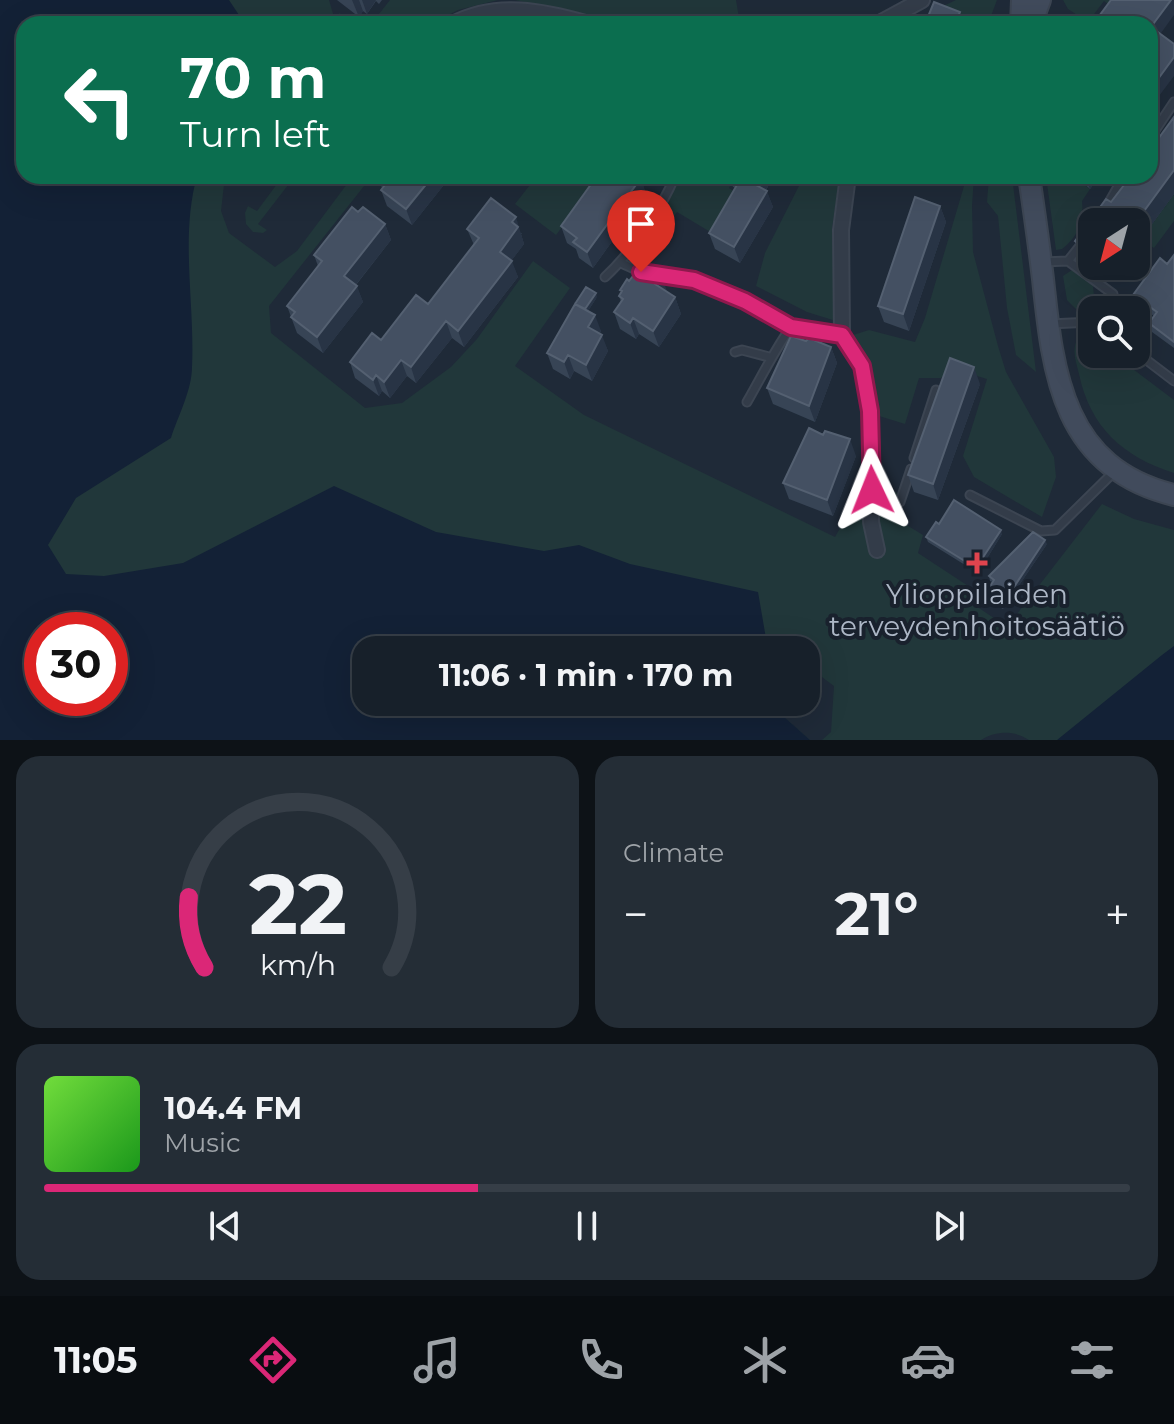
<!DOCTYPE html>
<html lang="en">
<head>
<meta charset="utf-8">
<style>
  body { margin:0; font-family:Montserrat,sans-serif; background:#242d36; color:#f1f3f6; height:100vh; display:flex; flex-direction:column; font-size:30px; white-space:nowrap }
  * { box-sizing:border-box; margin:0 }
  p { font-size:26px; color:#9ea3a8 }
  .icon { flex:none; width:44px; height:44px; fill:none; stroke:currentColor; stroke-width:2; stroke-linecap:round; stroke-linejoin:round }
  .map { position:relative; height:740px; overflow:hidden }
  .drawer { display:flex; flex-direction:column; gap:16px; padding:16px; background:#0d1217; flex:1 }
  .drawer>* { flex:none }
  .guide { position:absolute; left:16px; top:16px; width:1142px; height:168px; border-radius:24px; box-shadow:0 8px 32px #0002,0 0 0 2px #363e47; background:#0b6e4f; color:#fff; overflow:hidden }
  .needle { width:52px; rotate:216deg }
  .tools { position:absolute; left:1078px; top:208px; display:grid; gap:16px }
  .tools a { display:grid; place-items:center; width:72px; height:72px; border-radius:16px; background:#17202a; box-shadow:0 8px 32px #0002,0 0 0 2px #363e47; font-size:40px }
  .speed { position:absolute; left:24px; top:612px; display:flex; gap:16px; font-size:40px; font-weight:700; text-align:center }
  .speed>* { display:grid; place-content:center; width:104px; height:104px; border-radius:50%; background:#17202a; box-shadow:0 8px 32px #0002,0 0 0 2px #363e47; line-height:1 }
  .speed .limit { border:12px solid #d22; background:#fff; color:#111 }
  .pin { position:absolute; display:grid; place-items:center; width:68px; height:68px; color:#fff; margin:-82px -34px; border-radius:50% 50% 50% 0; rotate:-45deg; box-shadow:0 0 8px #0007 }
  .pin .icon { rotate:45deg }
  .me { position:absolute; width:88px; margin:-44px; rotate:358deg; stroke-linejoin:round; filter:drop-shadow(0 0 6px #0008) }
  .turn { display:flex; align-items:center; gap:28px; height:168px; padding:0 32px; font-size:36px }
  .turn .icon { width:104px; height:104px; stroke-width:2.5 }
  .turn b { display:block; font-size:56px; line-height:68px }
  .big { font-size:60px; font-weight:700; line-height:1.1 }
  .drawer .widget { flex:1; display:flex; flex-direction:column; justify-content:center; gap:12px; min-width:0; padding:0 28px; border-radius:24px; background:#242d36 }
  .drawer .dial { align-items:center; gap:0 }
  .dial svg { height:208px; overflow:visible; fill:none; stroke:#363e47; stroke-width:7; stroke-linecap:round; text-anchor:middle }
  .dial text { fill:#f1f3f6; stroke:none }
  .song { display:flex; align-items:center; gap:24px }
  .cover { width:96px; height:96px; border-radius:12px; background:linear-gradient(135deg,hsl(100 70% 55%),hsl(120 70% 35%)) }
  .played { height:8px; border-radius:4px; background:linear-gradient(90deg,#db2777 40%,#363e47 40%) }
  .keys { display:flex; justify-content:space-around; direction:ltr }
  .heat { display:flex; justify-content:space-between; align-items:center; font-size:44px; direction:ltr }
  .drawer .tiles { flex:1; display:grid; gap:16px; grid-template-columns:1fr 1fr }
  .widget:last-child { grid-column:span 2 }
  .trip { position:absolute; left:352px; top:636px; width:468px; height:80px; border-radius:24px; background:#17202a; box-shadow:0 8px 32px #0002,0 0 0 2px #363e47; font-weight:700; line-height:80px; text-align:center }
  .dock { display:flex; height:128px; justify-content:space-around; align-items:center; background:#090d11; color:#9ea3a8 }
  .dock .icon { width:56px; height:56px }
  .dock .on { color:#db2777 }
  .dock b { font-size:36px; color:#f1f3f6 }
  .map>svg:first-child { display:block }
</style>
</head>
<body>
<div class="map">
<svg width="1174" height="740" viewBox="0 0 1174 740">
  <rect width="100%" height="100%" fill="#1f2a38"/>
  <path fill="#21373a" fill-rule="evenodd" d="M121,0H329L336,24H136Z
    M390,0H498L458,10L431,24H341L339,13L354,20L375,19Z
    M515,0H736L740,24H632Z
    M956,0H997L988,24H970L969,21L939,8Z
    M1063,0H1118L1112,7L1104,1L1088,22L1068,9Z
    M197,176H225L221,211L229,233L275,267L297,251L353,176H372L269,306L271,333L365,408L402,403L451,367L477,339L533,261L570,288L515,366L584,415L835,537L864,486L899,493L890,515L923,535L918,553L985,597L979,608L1007,627L1102,504L1134,519L1174,530V740H1029C1014,730 996,731 981,740H822L831,732L834,686C822,677 806,667 806,650H366V702H778L783,716L810,740H0V594L4,568L191,197ZM42,630H110V698H42Z
    M283,176H295L258,224L267,230L263,233L253,232L246,224L245,213L248,206L257,211Z
    M537,176H601L556,235L515,204Z
    M682,176H735L729,188L741,196L717,236L677,212L644,260L634,252Z
    M804,176H840L832,228L836,321L807,312L756,286L765,253Z
    M967,176H974L972,206L973,252L998,346L1006,372L1054,457L1056,477L1042,517L974,477L963,456L987,379L951,368L941,378H919L905,424L876,415L871,375L853,335L869,330L915,342L925,318Z
    M989,176H1012L1036,372L1016,355L1007,308L998,216L987,202Z
    M1046,176H1078L1077,180L1090,189L1082,201C1084,221 1078,237 1062,249L1056,250Z
    M1174,194V221L1154,248L1141,239Z
    M1072,270L1093,285L1094,297L1076,309L1067,300L1063,276Z
    M1092,334V354H1113L1174,400V473C1123,457 1090,427 1079,374C1076,361 1071,350 1078,338Z"/>
  <path fill="#132136" fill-rule="evenodd" d="M0,0H229L245,24H24V176H197C180,237 195,304 192,367C192,390 178,416 171,438L76,498L48,545L66,574L104,576L183,563L334,486L436,532L544,551L579,545L630,564L758,592L768,650H366V702H778L783,716L810,740H0ZM42,630H110V698H42Z
    M1174,646V740H1057L1162,655Z"/>
  <g fill="none" stroke-linecap="round" stroke-linejoin="round">
    <g stroke="#3c4552" stroke-width="11">
      <path id="lane" d="M1150,138L1174,102
        M1098,222L1124,176
        M1092,231L1068,261L1113,294
        M1042,262L1068,261
        M621,263L641,272L694,280L745,301L791,327L842,335
        M605,277C632,252 661,210 675,176
        M1050,324L1092,322
        M735,352L742,350L769,357
        M1136,352L1174,381
        M747,402C762,376 774,351 791,327
        M914,458L936,390
        M970,495L1041,531L1055,530L1115,471
        M900,502L911,469"/>
    </g>
    <g stroke="#3c4552" stroke-width="18">
      <path id="street" d="M453,24C497,1 543,11 589,24
        M878,24L922,0
        M848,176L841,230L842,335L862,366L870,411L871,522L877,550"/>
    </g>
    <g stroke="#3c4552" stroke-width="24">
      <path id="secondary" d="M1021,24L1022,0
        M1031,24L1040,0
        M1029,176C1034,210 1039,245 1043,279C1053,375 1063,468 1174,495"/>
    </g>
    <use href="#lane" stroke="#333c49" stroke-width="7"/>
    <use href="#street" stroke="#333c49" stroke-width="14"/>
    <use href="#secondary" stroke="#414b5c" stroke-width="20"/>
  </g>
  <path fill="#374455" d="M337,0H382L379,4L376,1L367,14L363,11L359,17Z
    M1174,117V194L1136,246V222H1092V265L1081,257L1075,241L1106,199L1111,202L1131,176H1150V150Z
    M451,176L412,225L387,206L381,190L382,188L379,180Z
    M597,176H640V177L646,194L593,268L579,258L576,249L567,243L561,226Z
    M729,176H774L766,190L773,207L740,263L715,249L709,233L736,188L733,187Z
    M1075,176H1100L1090,189Z
    M940,206L946,222L909,331L884,322L878,306Z
    M358,212L385,224L391,240L356,285L363,302L323,353L297,333L287,306L318,266L314,255Z
    M467,229L522,233L521,234L524,244L511,261L518,277L464,347L452,338L416,383L407,376L390,398L382,391L379,396L355,378L350,362L428,304L474,245Z
    M1174,255V348L1152,332L1149,323L1154,316L1136,303L1133,295L1167,264Z
    M1093,266H1113L1106,276Z
    M638,279L667,292L675,297L681,314L659,347L639,334L636,339L620,329L614,312L621,302L619,296L621,293L620,290L629,281Z
    M597,297L588,311L601,331L600,333L608,351L592,381L574,371L570,379L553,369L547,353Z
    M806,341L831,347L837,363L815,422L773,404L767,388Z
    M980,384L938,500L914,492L908,475Z
    M823,435L856,456L833,516L789,499L783,483Z
    M1002,534L978,573L928,542L926,537Z
    M1047,544L1003,609L986,599L985,594L993,582L990,581L989,576Z"/>
  <path fill="#283445" d="M352,0H359L363,11L359,17Z
    M362,0H376L367,14Z
    M1171,0H1174V15L1156,40L1151,27Z
    M960,12L964,24H955Z
    M1174,57V76L1150,108V90Z
    M1174,170V194L1136,246V222Z
    M433,176H451L412,225L406,209Z
    M759,176H774L760,200L754,184Z
    M1086,176H1100L1090,189L1085,177Z
    M641,178L646,194L593,268L587,252Z
    M767,191L773,207L740,263L734,247Z
    M940,206L946,222L909,331L903,314Z
    M516,217L524,244L506,268L500,252L512,222Z
    M385,224L391,240L350,292L344,276Z
    M512,261L518,277L464,347L458,331Z
    M1102,266H1113L1106,276Z
    M661,275L667,291L655,284Z
    M357,286L363,302L323,353L317,337Z
    M596,293L597,297L585,316L583,312Z
    M675,297L681,314L659,347L653,331Z
    M595,315L601,331L594,343L588,327Z
    M633,318L639,334L636,339L630,323Z
    M446,321L452,338L416,383L411,367Z
    M602,335L608,351L592,381L586,365Z
    M831,347L837,363L815,422L809,406Z
    M568,355L574,371L570,379L564,362Z
    M401,360L407,376L390,398L384,382Z
    M974,367L980,384L938,500L933,484Z
    M376,375L382,391L379,396L373,380Z
    M850,439L856,456L833,516L827,500Z
    M1001,530L1002,534L978,573L976,568Z
    M1045,540L1047,544L1003,609L1002,605Z"/>
  <path fill="#445062" stroke="#546071" stroke-width="2" d="M1111,0H1171L1151,27L1174,44V57L1150,90V24H1095L1094,23Z
    M934,2L960,12L955,24H925Z
    M1174,117V170L1136,222H1092V254L1075,241L1106,199L1111,202L1131,176H1150V150Z
    M383,176H433L406,209L381,190L385,185L379,180Z
    M597,176H638L641,178L587,252L573,242L577,238L561,226Z
    M737,176H759L754,184L767,191L734,247L709,233L741,178Z
    M915,197L940,206L903,314L878,306Z
    M491,198L516,217L512,222L518,227L500,252L512,261L458,331L446,321L411,367L401,360L384,382L376,375L373,380L350,362L372,333L381,340L416,295L428,304L479,238L467,229Z
    M352,207L358,212L363,207L385,224L344,276L357,286L317,337L291,317L295,312L287,306L322,261L314,255Z
    M1174,255V342L1149,323L1157,312L1133,295L1160,258L1167,264Z
    M647,266L661,275L655,284L675,297L653,331L633,318L630,323L614,312L623,299L619,296L622,291L620,290L627,279L629,281L633,276L638,279Z
    M586,287L596,293L585,309L575,304Z
    M575,304L595,315L588,327L602,335L586,365L568,355L564,362L547,353Z
    M791,336L806,341L809,338L831,347L809,406L767,388Z
    M950,358L974,367L933,484L908,475Z
    M809,428L823,435L825,431L850,439L827,500L783,483Z
    M954,500L1001,530L976,568L926,537L936,522L939,524Z
    M1033,532L1045,540L1002,605L985,594L994,580L989,576Z"/>
  <g fill="none" stroke-linecap="round" stroke-linejoin="round">
    <g stroke="#8e194d" stroke-width="20">
      <path id="route" d="M641,272L694,280L745,301L791,327L842,335L862,366L870,411L872,490"/>
    </g>
    <use href="#route" stroke="#db2777" stroke-width="14"/>
  </g>
  <path fill="#e0444e" stroke="#19212d" stroke-width="3" d="M973 551h8v8h8v8h-8v8h-8v-8h-8v-8h8z"/>
  <g text-anchor="middle" stroke-width="8" stroke-linejoin="round" paint-order="stroke">
    <g font-size="28" fill="#adb7c6" stroke="#19212d">
      <text x="977" y="604">Ylioppilaiden<tspan x="977" dy="32">terveydenhoitosäätiö</tspan></text>
    </g>
  </g>
</svg>
<div class="tools">
<a><svg class="needle" viewBox="-14 -14 28 28"><path d="M0-13l5 13h-10z" fill="#e53935"/><path d="M0 13l5-13h-10z" fill="#9ea3a8"/></svg></a>
<a><svg class="icon" aria-label="search" viewBox="0 0 24 24"><circle cx="10" cy="10" r="6"/><path d="M15 15l6 6"/></svg></a>
</div>
<div class="speed"><div class="limit">30</div></div>
<div class="pin" style="left:641px;top:272px;background:#d93025"><svg class="icon" aria-label="arrive" viewBox="0 0 24 24"><path d="M6 21V4h12l-3 4 3 4H6"/></svg></div>
<svg class="me" style="left:872px;top:490px" viewBox="-20 -20 40 40"><path d="M0-17L14 15 0 8-14 15z" fill="#db2777" stroke="#fff" stroke-width="4"/></svg>
<div class="trip">11:06 · 1 min · 170 m</div>
<div class="guide">
<div class="turn"><svg class="icon" aria-label="left" viewBox="0 0 24 24"><path d="M17 20v-9H6M10 6l-5 5 5 5"/></svg><div><b>70 m</b>Turn left</div></div>
</div>
</div>
<section class="drawer">
<div class="tiles">
<div class="widget dial"><svg viewBox="0 0 100 80">
<path d="M14 69A42 42 0 1 1 86 69"/>
<path d="M14 69A42 42 0 0 1 8 42" stroke="#db2777"/>
<text x="50" y="56" font-size="32" font-weight="700">22</text>
<text x="50" y="72" font-size="11">km/h</text>
</svg></div>
<div class="widget"><p>Climate</p>
<div class="heat"><a>−</a><b class="big">21°</b><a>+</a></div>
</div>
<div class="widget">
<div class="song"><i class="cover"></i><div><b>104.4 FM</b><p>Music</p></div></div>
<div class="played"></div>
<div class="keys"><svg class="icon" aria-label="previous" viewBox="0 0 24 24"><path d="M18 5L8 12l10 7zM5 5v14"/></svg><svg class="icon" aria-label="pause" viewBox="0 0 24 24"><path d="M8 5v14M16 5v14"/></svg><svg class="icon" aria-label="next" viewBox="0 0 24 24"><path d="M6 5l10 7-10 7zM19 5v14"/></svg></div>
</div>
</div>
</section>
<nav class="dock">
<b>11:05</b>
<svg class="icon on" aria-label="directions" viewBox="0 0 24 24"><path d="M12 3l9 9-9 9-9-9zM9 14v-3h6M13 9l2 2-2 2"/></svg>
<svg class="icon" aria-label="music" viewBox="0 0 24 24"><path d="M9 18V5l10-2v13"/><circle cx="6" cy="18" r="3"/><circle cx="16" cy="16" r="3"/></svg>
<svg class="icon" aria-label="phone" viewBox="0 0 24 24"><path d="M5 4h4l2 5-3 2q2 4 5 5l2-3 5 2v4C11 20 4 13 5 4z"/></svg>
<svg class="icon" aria-label="climate" viewBox="0 0 24 24"><path d="M12 3v18M4 7l16 10M4 17L20 7"/></svg>
<svg class="icon" aria-label="car" viewBox="0 0 24 24"><path d="M5 17H2v-5l4-1 3-4h7l3 4 3 1v5h-3M9 17h6M6 11h13"/><circle cx="7" cy="17" r="2"/><circle cx="17" cy="17" r="2"/></svg>
<svg class="icon" aria-label="filters" viewBox="0 0 24 24"><path d="M4 7h16M4 17h16"/><circle cx="9" cy="7" r="2"/><circle cx="15" cy="17" r="2"/></svg>
</nav>
</body>
</html>
